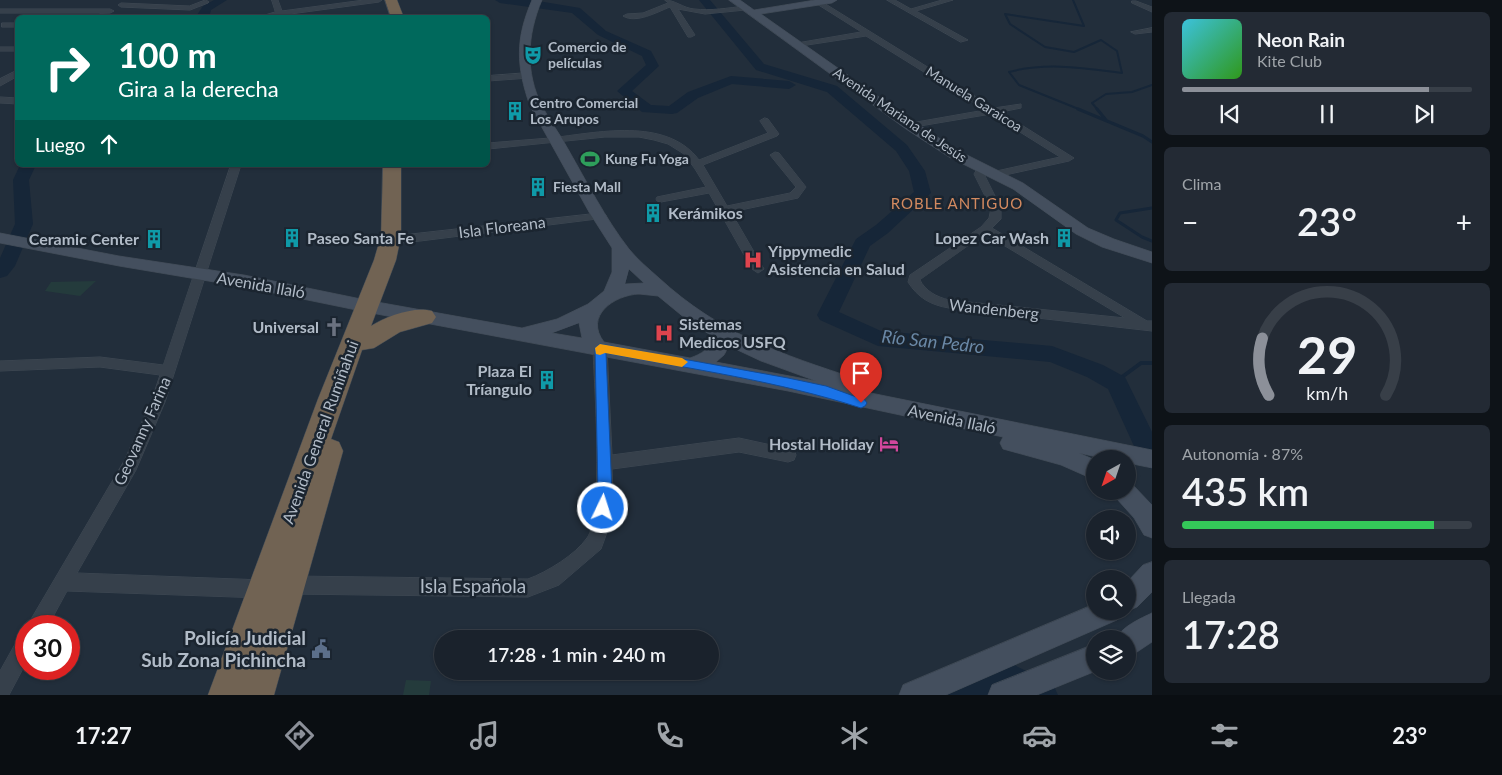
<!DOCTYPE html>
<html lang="es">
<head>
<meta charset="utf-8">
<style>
  body { margin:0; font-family:Lato,sans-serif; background:#232a34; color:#f1f3f6; height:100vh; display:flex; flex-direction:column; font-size:19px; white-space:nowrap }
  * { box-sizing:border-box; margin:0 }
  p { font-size:16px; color:#9fa4a9 }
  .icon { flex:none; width:28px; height:28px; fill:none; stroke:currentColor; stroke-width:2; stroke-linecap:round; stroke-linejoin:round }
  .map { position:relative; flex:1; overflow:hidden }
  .side { display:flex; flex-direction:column; gap:12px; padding:12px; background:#0e1318; width:350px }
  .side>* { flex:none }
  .banner { position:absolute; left:15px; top:15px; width:475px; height:152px; border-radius:8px; box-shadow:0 1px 4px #0004,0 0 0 1px #383f48; background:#00695c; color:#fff; overflow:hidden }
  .needle { width:32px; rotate:220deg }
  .buttons { position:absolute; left:1086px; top:450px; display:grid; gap:10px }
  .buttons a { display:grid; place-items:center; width:50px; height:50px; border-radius:50%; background:#1a222c; box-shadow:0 1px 4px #0004,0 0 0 1px #383f48; font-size:25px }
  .speed { position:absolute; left:15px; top:615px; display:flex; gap:10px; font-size:25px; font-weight:700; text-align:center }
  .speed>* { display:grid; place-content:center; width:65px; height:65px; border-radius:50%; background:#1a222c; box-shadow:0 1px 4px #0004,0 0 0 1px #383f48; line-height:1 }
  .speed .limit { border:8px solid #d22; background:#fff; color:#111 }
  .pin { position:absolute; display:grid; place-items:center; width:42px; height:42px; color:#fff; margin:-51px -21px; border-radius:50% 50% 50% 0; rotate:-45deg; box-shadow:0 0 5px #0007 }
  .pin .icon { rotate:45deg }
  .me { position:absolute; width:55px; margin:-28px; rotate:4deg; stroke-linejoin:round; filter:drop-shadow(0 0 4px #0008) }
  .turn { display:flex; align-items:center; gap:18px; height:105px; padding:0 20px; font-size:22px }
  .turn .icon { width:65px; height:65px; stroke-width:2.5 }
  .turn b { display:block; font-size:35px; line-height:42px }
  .then { display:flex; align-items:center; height:48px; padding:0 20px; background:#0003; gap:10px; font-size:19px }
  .big { font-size:38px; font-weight:600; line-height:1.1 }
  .side .widget { flex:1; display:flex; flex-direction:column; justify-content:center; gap:8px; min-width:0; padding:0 18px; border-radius:8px; background:#232a34 }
  .side .dial { align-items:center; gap:0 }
  .dial svg { height:130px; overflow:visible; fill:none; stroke:#383f48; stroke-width:7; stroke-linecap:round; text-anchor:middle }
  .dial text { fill:#f1f3f6; stroke:none }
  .song { display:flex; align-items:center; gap:15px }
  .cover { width:60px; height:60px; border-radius:8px; background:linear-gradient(135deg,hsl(190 70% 55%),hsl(110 70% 35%)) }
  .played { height:5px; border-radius:2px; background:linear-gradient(90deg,#8c9099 85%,#383f48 85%) }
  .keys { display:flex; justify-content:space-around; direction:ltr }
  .heat { display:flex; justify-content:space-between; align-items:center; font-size:28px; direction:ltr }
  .charge { height:8px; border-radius:4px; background:linear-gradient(90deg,#34c759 87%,#383f48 0) }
  .trip { position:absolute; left:434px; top:630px; width:285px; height:50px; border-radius:25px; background:#1a222c; box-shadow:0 1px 4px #0004,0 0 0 1px #383f48; font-weight:600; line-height:50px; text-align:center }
  .tabs { display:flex; height:80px; justify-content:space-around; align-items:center; background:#0a0e12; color:#9fa4a9 }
  .tabs .icon { width:35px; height:35px }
  .tabs .selected { color:#8c9099 }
  .tabs b { font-size:22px; color:#f1f3f6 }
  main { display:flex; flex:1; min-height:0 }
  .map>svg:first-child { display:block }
</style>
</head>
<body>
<main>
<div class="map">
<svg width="1152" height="695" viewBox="0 0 1152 695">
  <rect width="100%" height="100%" fill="#222e3b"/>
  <path fill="#243b3c" d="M96,281L80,296L45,291L51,282Z
    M406,680L431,681L429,695H403Z"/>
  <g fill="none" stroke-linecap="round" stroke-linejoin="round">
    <path stroke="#162638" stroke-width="2" d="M1073,0L1084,26L1005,14L1010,24L1045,47L1074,52L1101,40L1117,51L1122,73C1083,68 1047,62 1009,72L1019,85L1081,110
      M1098,110L1092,103L1106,94L1132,92L1152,85"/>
    <path stroke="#162638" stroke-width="3" d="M1078,109L1143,136L1152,142
      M1097,109L1106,120
      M1152,208L1120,213L1116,220L1142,237L1152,241"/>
    <path stroke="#162638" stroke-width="4" d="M1122,377L1141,363H1152"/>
    <path fill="#162638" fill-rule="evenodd" d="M214,0H227L211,10L209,18H198L197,15L203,6Z
      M495,0H532L580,8L606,31L651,51L659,66L632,91L651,105L669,106L688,92L731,76L789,81L796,85L789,89L732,84L698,98L677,113L672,114L642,112L617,91L646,65L642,56L598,35L572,13L500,3Z
      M699,0H710L764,64L837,86L907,145L925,171L931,193L888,233L870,246L839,312L881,331L1052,346L1103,365L1125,377L1152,432V469L1143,466L1108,389L1087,377L1050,362L878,346L820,320L817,315L856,239L876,225L914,192L909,171L896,151L827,92L756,70Z
      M20,165H36L29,180L33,224L15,266L7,276L0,278V258L15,224L13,180Z
      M1006,661L1053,684L1058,695H1009L1005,693L997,695H919L924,684L935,679Z"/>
    <g stroke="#3f4954" stroke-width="1">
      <path id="street" d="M206,0L209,2L208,3L190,10L121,7L118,5L121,3L189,6Z
        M272,0H278L282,11L364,0H382L379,2L283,15V18L269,17L265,15L275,12Z
        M665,0C675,0 683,8 694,9C711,11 728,8 745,6L749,8L745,10L705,14L678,9L695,35L691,37H688L670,7C657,12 636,24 623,16L627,14L643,13L668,3Z
        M811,0H819L994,108L1021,104V108L1001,112L1074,158L1069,161L996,177L992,176L991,174L992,172L1060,157L991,114L908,128L906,126L911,123L985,110L866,36L794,47V43H797L861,32Z
        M887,0H895L911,9L942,0H953L916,11L968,40L961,42Z
        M1132,1H1136L1152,7V12L1132,3Z
        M0,9H110L114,11L110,13H0Z
        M100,14L147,16L150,18H100Z
        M2,23H18V27H2Z
        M1152,28V32L1135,34L1131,32Z
        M0,47H18V51H0Z
        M18,70V76L0,86V79Z
        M526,73L530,76L529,78L488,81V76Z
        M0,97L18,98V104L0,103Z
        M765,118L768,119L779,134L777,136L703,165L727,206L790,193L796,187L770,155L775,152L779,153L806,187L798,198L731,212L764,269L758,273L752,269L709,193L661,202L657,201L656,199L657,197L706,187L695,169L684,154L668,144L654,140L639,137H605L488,149V143C509,141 529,140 550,138C596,133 666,116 699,160L768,133L760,121Z
        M231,165H241L165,402L136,470L77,573L263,580L270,582L272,589L270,596L263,598L67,591L48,626H27L124,461L151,402L160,375L100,367L0,371V361L100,357L163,365Z
        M983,165L988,168L984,174L1001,208V219L992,228L1147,321H1152V331L949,308C931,305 918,298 908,282L910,275L981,227L989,218L991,208L974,174L979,166ZM985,234L1125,318L949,300C937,297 925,291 920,280Z
        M601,213L607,216L605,218L404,243L398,239L404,235Z
        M600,343L605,344L607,348L612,455L739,438L794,450L796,455L794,460L788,462L739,452L612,469L613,493L610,524L601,549L559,585L528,597L290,594L283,592L281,585L283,578L290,576L528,579C547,572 575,555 587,538C604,515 594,383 593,348L595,344Z
        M26,634V663L9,695H0V671L19,637Z"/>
    </g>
    <g stroke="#3f4954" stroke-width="1">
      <path id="secondary" d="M532,0H542C527,35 525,72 542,106C550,121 560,134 568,149C587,182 605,218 629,249C638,260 649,269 659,278C720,334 781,354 857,379L860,384L856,390L1152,450V468L1128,463V459H1106L1079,453L1095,460V480L1061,465L1003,449L1000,443L1003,437L788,391L366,312L244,287L119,266L0,243V233L119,256L244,275L366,300L522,328L557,319L588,304L604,291L612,272V248L589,212L530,106C516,66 515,39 532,0ZM629,269L644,283L625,284ZM639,294L658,296L686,319L712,336C711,349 701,354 690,358L604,342C584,316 614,295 639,294ZM579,323L582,338L552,333ZM729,346L761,361L816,381L716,362L724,355Z
        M729,0H740L754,10L815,0H837L832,3L761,14L916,123L959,151L1023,183L1088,228L1114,239L1152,252V263L1102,247L1076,234L1013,189L949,157L906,129Z
        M1128,482L1132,484L1152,505V538L1144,535L1134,518L1116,498L1113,491H1128Z
        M1152,562V592L1137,607L1128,611V581L1143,565Z
        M1095,604V611H1121L1117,620L946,695H899L903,685Z
        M1152,613V642L1137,652L1128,656V639H1116C1121,627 1141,618 1152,613Z
        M1095,644L1096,671L1037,695H988L992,685Z"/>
    </g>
    <g stroke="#414b56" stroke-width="1">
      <path id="highway" d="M385,0H397L404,18H391Z
        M383,165H401V236L396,260L371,326C387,316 414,306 432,311L436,317L432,323L400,332L374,348L362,350L331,439L339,442L343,451L274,695H208L318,399L374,260L381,236Z"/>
    </g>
    <use href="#street" fill="#36404b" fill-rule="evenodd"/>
    <use href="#secondary" fill="#444f5e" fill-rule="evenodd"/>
    <use href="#highway" fill="#716353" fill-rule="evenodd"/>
  </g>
  <path fill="#1a73e8" stroke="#114b97" d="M600,344L788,378L826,386L865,400L867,403L865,406L861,408C778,381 691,369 606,353L612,493L608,513L603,515L598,513L596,508L598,493L595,348Z"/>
  <path fill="#f59e0b" d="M600,344L682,358L688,362L682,367L605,353L600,355L596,354L595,348Z"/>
  <defs>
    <g id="theatre-bare" transform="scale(1.5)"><path d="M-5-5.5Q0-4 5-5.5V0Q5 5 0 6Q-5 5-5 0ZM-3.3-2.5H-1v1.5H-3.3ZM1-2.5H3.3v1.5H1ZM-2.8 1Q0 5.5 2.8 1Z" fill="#0f9aa8" stroke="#1b2530" stroke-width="2.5" paint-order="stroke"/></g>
    <g id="building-bare" transform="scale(1.5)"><path d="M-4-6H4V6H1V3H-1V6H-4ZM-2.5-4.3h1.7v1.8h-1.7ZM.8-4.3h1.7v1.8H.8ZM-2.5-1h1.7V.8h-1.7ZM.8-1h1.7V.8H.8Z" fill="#0f9aa8" stroke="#1b2530" stroke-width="2.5" paint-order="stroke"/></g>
    <g id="stadium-bare" transform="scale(1.5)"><path d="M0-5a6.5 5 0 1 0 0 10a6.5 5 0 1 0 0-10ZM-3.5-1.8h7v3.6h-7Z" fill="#2e9e5b" stroke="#1b2530" stroke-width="2.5" paint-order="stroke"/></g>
    <g id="hospital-bare" transform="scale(1.5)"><path d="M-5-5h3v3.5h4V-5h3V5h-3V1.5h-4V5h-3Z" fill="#e0444e" stroke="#1b2530" stroke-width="2.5" paint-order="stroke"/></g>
    <g id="church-bare" transform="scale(1.5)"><path d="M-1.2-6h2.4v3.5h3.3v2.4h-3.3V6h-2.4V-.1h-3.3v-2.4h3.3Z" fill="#6b7280" stroke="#1b2530" stroke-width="2.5" paint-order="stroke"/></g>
    <g id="hotel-bare" transform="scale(1.5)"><path d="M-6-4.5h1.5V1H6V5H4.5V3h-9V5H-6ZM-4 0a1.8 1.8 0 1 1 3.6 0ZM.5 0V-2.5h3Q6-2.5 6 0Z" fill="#d1479c" stroke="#1b2530" stroke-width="2.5" paint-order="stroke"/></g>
    <g id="civic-bare" transform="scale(1.5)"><path d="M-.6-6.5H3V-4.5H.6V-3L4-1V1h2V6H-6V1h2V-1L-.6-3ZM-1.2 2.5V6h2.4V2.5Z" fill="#5c6f8a" stroke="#1b2530" stroke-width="2.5" paint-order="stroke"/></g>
  </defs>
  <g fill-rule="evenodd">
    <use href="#theatre-bare" x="533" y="55"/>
    <use href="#building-bare" x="515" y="111"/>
    <use href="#stadium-bare" x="590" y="159"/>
    <use href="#building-bare" x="538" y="187"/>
    <use href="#building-bare" x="653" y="213"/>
    <use href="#building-bare" x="292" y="238"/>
    <use href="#building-bare" x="1064" y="238"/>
    <use href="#building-bare" x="154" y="239"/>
    <use href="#hospital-bare" x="753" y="260"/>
    <use href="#church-bare" x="334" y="327"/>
    <use href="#hospital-bare" x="664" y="333"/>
    <use href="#building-bare" x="547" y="380"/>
    <use href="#hotel-bare" x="889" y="444"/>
    <use href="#civic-bare" x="321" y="649"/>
  </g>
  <g text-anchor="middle" stroke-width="5" stroke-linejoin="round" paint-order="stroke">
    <g font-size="14" font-weight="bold" fill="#b1bbc7" stroke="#1b2530" text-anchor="start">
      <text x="548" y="52">Comercio de<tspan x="548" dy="16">películas</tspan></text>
      <text x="530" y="108">Centro Comercial<tspan x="530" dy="16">Los Arupos</tspan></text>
      <text x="605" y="164">Kung Fu Yoga</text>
      <text x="553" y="192">Fiesta Mall</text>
    </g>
    <g font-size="14" fill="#b1bbc7" stroke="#1b2530">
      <text transform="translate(974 99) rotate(32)" y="5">Manuela Garaicoa</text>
      <text transform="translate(900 115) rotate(34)" y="5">Avenida Mariana de Jesús</text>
    </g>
    <g font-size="15" letter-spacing="1" fill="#d38a60" stroke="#1b2530">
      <text x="957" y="209">ROBLE ANTIGUO</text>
    </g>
    <g font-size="16" font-weight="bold" fill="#b1bbc7" stroke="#1b2530" text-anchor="end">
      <text x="668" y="219" text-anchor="start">Kerámikos</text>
      <text x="307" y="244" text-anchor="start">Paseo Santa Fe</text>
      <text x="1049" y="244">Lopez Car Wash</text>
      <text x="139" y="245">Ceramic Center</text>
      <text x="768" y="257" text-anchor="start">Yippymedic<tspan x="768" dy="18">Asistencia en Salud</tspan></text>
      <text x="679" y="330" text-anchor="start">Sistemas<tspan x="679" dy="18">Medicos USFQ</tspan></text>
      <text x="319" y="333">Universal</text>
      <text x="532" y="377">Plaza El<tspan x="532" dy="18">Tríangulo</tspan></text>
      <text x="874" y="450">Hostal Holiday</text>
    </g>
    <g font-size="16" fill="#b1bbc7" stroke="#1b2530">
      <text transform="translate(502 227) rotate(-7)" y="6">Isla Floreana</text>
      <text transform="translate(261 285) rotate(10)" y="6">Avenida Ilaló</text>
      <text transform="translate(994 309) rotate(6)" y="6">Wandenberg</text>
      <text transform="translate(952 419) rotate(12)" y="6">Avenida Ilaló</text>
      <text transform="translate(142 431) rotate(-66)" y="6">Geovanny Farina</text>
      <text transform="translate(320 432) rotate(-70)" y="6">Avenida General Rumiñahui</text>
    </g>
    <g font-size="18" font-style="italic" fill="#6a88a6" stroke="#1b2530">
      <text transform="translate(933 342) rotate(6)" y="6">Río San Pedro</text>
    </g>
    <g font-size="19" fill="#b1bbc7" stroke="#1b2530">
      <text x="473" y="593">Isla Española</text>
    </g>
    <g font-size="19" font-weight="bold" fill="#b1bbc7" stroke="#1b2530" text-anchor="end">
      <text x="306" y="645">Policía Judicial<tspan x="306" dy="22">Sub Zona Pichincha</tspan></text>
    </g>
  </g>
</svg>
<div class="buttons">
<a><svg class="needle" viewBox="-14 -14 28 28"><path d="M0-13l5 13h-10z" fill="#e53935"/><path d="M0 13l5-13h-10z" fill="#9fa4a9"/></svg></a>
<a><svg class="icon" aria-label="sound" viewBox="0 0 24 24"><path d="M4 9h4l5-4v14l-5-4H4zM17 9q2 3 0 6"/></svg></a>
<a><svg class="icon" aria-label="search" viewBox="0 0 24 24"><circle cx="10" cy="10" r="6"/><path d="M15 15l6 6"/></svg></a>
<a><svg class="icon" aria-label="layers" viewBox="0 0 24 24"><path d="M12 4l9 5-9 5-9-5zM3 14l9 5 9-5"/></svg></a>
</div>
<div class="speed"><div class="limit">30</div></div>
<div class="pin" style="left:861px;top:403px;background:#d93025"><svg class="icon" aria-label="arrive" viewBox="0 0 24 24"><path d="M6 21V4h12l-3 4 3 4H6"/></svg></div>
<svg class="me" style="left:603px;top:508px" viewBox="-20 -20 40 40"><circle r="17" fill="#1a73e8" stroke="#fff" stroke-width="3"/><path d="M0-11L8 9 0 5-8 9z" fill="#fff"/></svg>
<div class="trip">17:28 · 1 min · 240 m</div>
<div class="banner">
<div class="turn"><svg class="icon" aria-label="right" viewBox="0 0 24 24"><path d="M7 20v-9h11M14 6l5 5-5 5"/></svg><div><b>100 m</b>Gira a la derecha</div></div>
<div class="then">Luego<svg class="icon" aria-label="ahead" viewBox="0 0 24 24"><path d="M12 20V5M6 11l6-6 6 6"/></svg></div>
</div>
</div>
<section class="side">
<div class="widget">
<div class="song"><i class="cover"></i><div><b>Neon Rain</b><p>Kite Club</p></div></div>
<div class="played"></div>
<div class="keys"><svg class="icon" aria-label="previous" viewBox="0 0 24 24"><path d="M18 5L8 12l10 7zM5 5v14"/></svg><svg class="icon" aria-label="pause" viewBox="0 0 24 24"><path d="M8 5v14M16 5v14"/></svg><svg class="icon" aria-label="next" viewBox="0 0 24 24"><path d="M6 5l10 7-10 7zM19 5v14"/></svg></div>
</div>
<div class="widget"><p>Clima</p>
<div class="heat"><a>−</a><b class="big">23°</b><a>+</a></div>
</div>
<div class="widget dial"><svg viewBox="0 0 100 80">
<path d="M14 69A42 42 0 1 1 86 69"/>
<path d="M14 69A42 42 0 0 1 10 34" stroke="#8c9099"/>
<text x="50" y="56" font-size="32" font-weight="700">29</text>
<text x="50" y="72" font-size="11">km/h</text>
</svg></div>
<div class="widget"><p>Autonomía · 87%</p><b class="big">435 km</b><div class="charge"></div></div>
<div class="widget"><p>Llegada</p><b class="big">17:28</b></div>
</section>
</main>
<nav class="tabs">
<b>17:27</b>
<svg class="icon selected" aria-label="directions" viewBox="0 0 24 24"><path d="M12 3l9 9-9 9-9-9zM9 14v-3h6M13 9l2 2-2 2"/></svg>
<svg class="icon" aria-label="music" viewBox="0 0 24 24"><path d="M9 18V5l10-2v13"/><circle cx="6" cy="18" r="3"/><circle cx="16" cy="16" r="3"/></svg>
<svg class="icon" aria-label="phone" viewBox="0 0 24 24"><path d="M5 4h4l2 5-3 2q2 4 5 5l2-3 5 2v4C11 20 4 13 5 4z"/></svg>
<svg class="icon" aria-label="climate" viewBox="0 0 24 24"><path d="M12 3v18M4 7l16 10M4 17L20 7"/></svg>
<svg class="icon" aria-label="car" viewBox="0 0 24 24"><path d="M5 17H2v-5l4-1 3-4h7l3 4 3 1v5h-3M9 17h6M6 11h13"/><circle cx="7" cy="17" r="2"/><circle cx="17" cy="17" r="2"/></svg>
<svg class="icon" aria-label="filters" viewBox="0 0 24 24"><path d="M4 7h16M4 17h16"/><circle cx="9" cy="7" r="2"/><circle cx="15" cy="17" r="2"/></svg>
<b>23°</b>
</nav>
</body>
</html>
